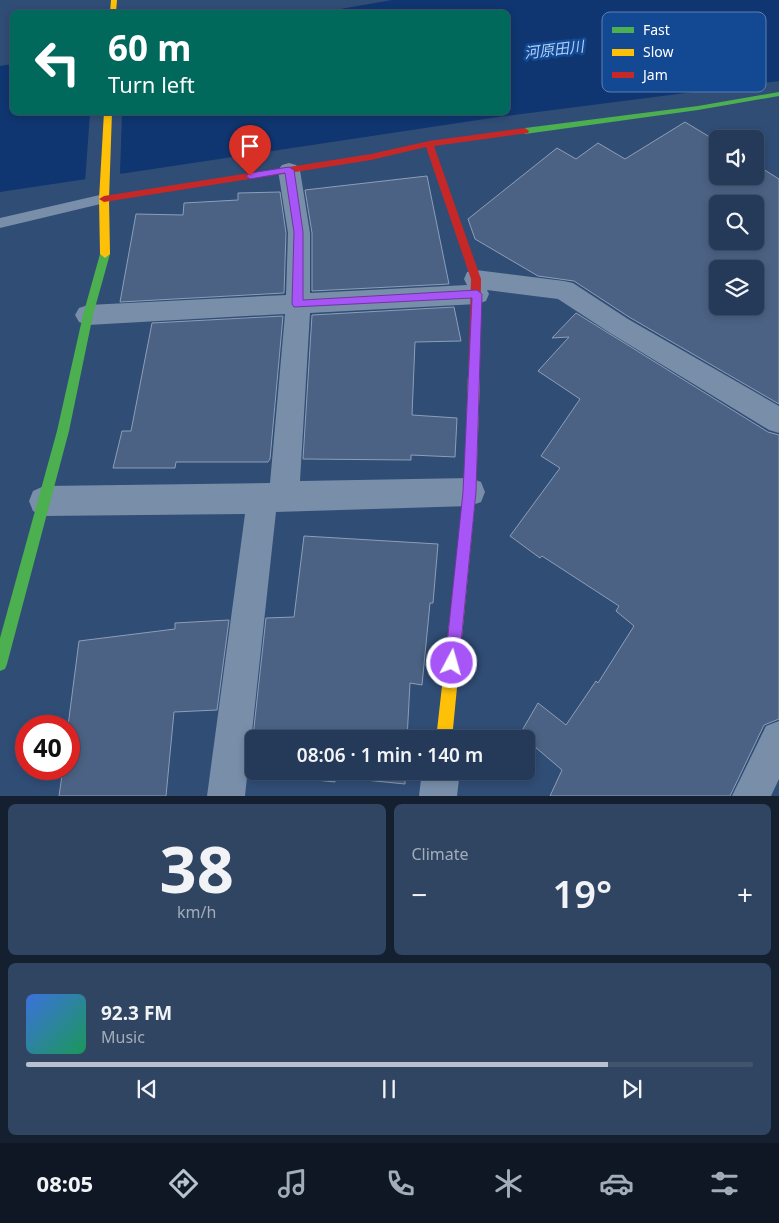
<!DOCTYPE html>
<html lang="en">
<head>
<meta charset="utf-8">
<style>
  body { margin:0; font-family:"Noto Sans","Noto Sans JP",sans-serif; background:#304561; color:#f1f3f6; height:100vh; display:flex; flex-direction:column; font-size:19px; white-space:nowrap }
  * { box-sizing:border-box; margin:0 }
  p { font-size:16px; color:#a3adba }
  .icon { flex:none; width:28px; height:28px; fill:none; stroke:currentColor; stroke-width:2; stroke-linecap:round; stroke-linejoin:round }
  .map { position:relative; height:796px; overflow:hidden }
  .sheet { display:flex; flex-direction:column; gap:8px; padding:8px; background:#142030; flex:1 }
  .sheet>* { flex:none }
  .guide { position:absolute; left:10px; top:10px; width:500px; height:105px; border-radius:8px; box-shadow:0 2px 8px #0003,0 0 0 1px #41546e; background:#00695c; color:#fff; overflow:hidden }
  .controls { position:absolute; left:709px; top:130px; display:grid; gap:10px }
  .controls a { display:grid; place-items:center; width:55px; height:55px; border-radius:8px; background:#243a58; box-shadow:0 2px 8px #0003,0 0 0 1px #41546e; font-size:25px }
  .speed { position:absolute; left:15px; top:715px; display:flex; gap:10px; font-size:25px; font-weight:700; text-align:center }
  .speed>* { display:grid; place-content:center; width:65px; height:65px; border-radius:50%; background:#243a58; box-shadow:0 2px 8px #0003,0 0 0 1px #41546e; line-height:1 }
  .speed .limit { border:8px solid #d22; background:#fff; color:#111 }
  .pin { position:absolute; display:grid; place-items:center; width:42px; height:42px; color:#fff; margin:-51px -21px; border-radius:50% 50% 50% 0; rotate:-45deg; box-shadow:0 0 5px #0007 }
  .pin .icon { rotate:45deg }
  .me { position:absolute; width:55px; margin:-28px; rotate:6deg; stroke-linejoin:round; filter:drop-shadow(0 0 4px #0008) }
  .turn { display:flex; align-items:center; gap:18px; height:105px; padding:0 15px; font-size:22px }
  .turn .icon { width:65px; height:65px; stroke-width:2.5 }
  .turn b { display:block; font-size:35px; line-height:42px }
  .big { font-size:38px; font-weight:600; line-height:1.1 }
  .sheet .card { flex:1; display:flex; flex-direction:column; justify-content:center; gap:8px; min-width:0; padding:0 18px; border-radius:8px; background:#304561 }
  .sheet .dial { align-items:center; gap:0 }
  .dial b { font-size:65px; line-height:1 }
  .song { display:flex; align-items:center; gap:15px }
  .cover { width:60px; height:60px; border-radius:8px; background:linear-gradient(135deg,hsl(220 70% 55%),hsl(150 70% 35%)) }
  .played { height:5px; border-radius:2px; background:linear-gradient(90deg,#b7c1cf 80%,#41546e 80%) }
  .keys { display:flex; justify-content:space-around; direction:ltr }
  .heat { display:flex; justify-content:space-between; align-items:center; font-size:28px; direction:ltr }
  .sheet .tiles { flex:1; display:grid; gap:8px; grid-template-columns:1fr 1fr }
  .card:last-child { grid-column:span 2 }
  .trip { position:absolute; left:245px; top:730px; width:290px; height:50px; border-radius:8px; background:#243a58; box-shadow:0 2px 8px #0003,0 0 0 1px #41546e; font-weight:600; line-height:50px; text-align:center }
  .menu { display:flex; height:80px; justify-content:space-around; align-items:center; background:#0e1723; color:#a3adba }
  .menu .icon { width:35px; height:35px }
  .menu .current { color:#b7c1cf }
  .menu b { font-size:22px; color:#f1f3f6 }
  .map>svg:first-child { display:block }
</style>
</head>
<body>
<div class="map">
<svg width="779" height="796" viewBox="0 0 779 796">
  <rect width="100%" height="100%" fill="#304d76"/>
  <path fill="#0f3670" d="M392,0H779V81L498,117L0,192V66L12,64V112H508V12H323Z"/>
  <path fill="#304d76" d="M90,113H122L120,173L123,176L85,183Z"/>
  <path fill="#4b6284" stroke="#8d9eb7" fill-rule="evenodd" d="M685,122L718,142V176H755V164L779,179V404L629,317L574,281L538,276L475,239L468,219L557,148L576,159L598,143L625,159ZM718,204H755V241H718ZM718,269H755V306H718Z
    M427,176L449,284L312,291V233L305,190Z
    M280,192L286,233L284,293L120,302L136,214L183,215L184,203L238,200V193Z
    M454,307L461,341L415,342L412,415L457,418L455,457L411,455V460L303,459L312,315Z
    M576,313L768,432L779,435V719L764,725L730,796H550L562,770L520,734L538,703L566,725L596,681L598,683L634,626L616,611L619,606L542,556L540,558L510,536L560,468L541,456L580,399L538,371L569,337L552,338Z
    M283,316L270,459L268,462H176L175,468H113L122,431H131L152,323Z
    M304,536L438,544L433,603H430L422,685L410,683L407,739H254V771H405V784L335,777V782L249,773L266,618L294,617Z
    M229,620L217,710L174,712L166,796H59L63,769H69L68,726L79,641L175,629V623Z"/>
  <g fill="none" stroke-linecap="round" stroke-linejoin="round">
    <path fill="#788ea9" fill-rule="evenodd" d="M104,194L109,196L111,199L109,202L0,228V218Z"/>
    <path fill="#788ea9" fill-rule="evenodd" d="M289,163L296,165L300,170L310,233V293L467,285L464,279L467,272L476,270L564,281L573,283L628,319L779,406V433L769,430L610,333L558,299L487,290L489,294L486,301L477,304L310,313L300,481L470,478L481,482L485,492L481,502L470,506L276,512L245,796H207L245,514L44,516L33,511L29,501L33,491L44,486L270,483L285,314L88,325L79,322L75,315L79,308L88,305L286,295L288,233L278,170L282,165Z
      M779,721V779L771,796H732L766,726Z
      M422,771H460L457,796H419Z"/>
    <path fill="#4caf50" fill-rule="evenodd" d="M779,92V96L698,110L525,134L521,131L525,128L698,106Z
      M105,250L110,254L93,315L69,431L7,664L5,669L0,671V638L57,431L83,315L100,254Z"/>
    <path fill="#ffc107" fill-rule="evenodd" d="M111,0H117L116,12H110Z
      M104,112H112L109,199L110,254L105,258L100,254L99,199Z
      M474,371L478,373L480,376L476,492L452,739H436L464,492L468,376L470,373Z"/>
    <path fill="#c62828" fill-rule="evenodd" d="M525,128L529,131L528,133L434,146L481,279L480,376L478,379H470L468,376L471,279L426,147L371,160L104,202L99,199L104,196L371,154L429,141Z"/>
  </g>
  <path fill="#a855f7" stroke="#6d37a1" d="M289,167L294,170L303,232V300L477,290L482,294L476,492L459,663L457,668L452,670L447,668L445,663L463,492L472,298L294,307L292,304L294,232L285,173L250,179L246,176L250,173Z"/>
  <g text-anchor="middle" stroke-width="5" stroke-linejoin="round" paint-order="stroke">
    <g font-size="15" font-style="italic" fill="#adcef9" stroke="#134893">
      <text transform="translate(554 50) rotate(-7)" y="5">河原田川</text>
    </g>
  </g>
  <rect x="602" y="12" width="164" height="80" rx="8" fill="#134893" stroke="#5a7fb3" stroke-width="1"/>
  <rect x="612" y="27" width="22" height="6" fill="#4caf50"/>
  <rect x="612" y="49" width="22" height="7" fill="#ffc107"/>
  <rect x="612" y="72" width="22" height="6" fill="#c62828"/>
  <g font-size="14" fill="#fff">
    <text x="643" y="35">Fast</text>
    <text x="643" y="57">Slow</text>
    <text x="643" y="80">Jam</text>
  </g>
</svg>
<div class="controls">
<a><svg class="icon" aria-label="sound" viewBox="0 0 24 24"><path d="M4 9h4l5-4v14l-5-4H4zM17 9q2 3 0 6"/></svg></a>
<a><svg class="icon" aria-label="search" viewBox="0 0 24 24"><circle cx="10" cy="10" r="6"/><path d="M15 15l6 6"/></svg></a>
<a><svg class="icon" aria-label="layers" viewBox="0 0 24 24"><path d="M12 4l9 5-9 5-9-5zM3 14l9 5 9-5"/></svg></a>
</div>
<div class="speed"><div class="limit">40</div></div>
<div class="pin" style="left:250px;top:176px;background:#d93025"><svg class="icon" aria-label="arrive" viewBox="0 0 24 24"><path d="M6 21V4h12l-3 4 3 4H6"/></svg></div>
<svg class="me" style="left:452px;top:663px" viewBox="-20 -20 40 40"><circle r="17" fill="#a855f7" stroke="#fff" stroke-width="3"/><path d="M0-11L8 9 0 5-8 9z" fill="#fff"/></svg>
<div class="trip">08:06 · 1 min · 140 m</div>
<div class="guide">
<div class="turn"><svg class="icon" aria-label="left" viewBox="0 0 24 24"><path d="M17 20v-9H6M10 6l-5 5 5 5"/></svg><div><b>60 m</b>Turn left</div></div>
</div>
</div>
<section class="sheet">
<div class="tiles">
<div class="card dial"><b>38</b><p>km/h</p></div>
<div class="card"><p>Climate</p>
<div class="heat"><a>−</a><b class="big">19°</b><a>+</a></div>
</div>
<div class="card">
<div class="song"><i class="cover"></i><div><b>92.3 FM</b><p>Music</p></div></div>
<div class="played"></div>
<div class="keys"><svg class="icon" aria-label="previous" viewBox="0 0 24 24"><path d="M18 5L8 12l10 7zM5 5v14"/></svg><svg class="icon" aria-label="pause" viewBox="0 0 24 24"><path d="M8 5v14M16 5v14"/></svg><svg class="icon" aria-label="next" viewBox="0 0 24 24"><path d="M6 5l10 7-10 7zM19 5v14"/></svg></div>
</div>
</div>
</section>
<nav class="menu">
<b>08:05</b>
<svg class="icon current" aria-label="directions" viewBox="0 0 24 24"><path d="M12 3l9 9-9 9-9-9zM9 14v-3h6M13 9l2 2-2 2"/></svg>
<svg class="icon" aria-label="music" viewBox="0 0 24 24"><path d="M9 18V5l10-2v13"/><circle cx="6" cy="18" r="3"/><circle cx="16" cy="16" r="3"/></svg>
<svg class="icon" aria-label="phone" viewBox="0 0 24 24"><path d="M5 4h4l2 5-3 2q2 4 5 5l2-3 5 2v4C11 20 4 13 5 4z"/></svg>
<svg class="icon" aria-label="climate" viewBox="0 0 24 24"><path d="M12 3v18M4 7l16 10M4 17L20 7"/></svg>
<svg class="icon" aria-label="car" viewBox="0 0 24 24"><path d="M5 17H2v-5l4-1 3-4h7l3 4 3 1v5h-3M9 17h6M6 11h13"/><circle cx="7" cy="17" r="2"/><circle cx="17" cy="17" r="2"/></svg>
<svg class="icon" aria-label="filters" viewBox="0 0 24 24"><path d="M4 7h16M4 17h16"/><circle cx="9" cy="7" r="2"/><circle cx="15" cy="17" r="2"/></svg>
</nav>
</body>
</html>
